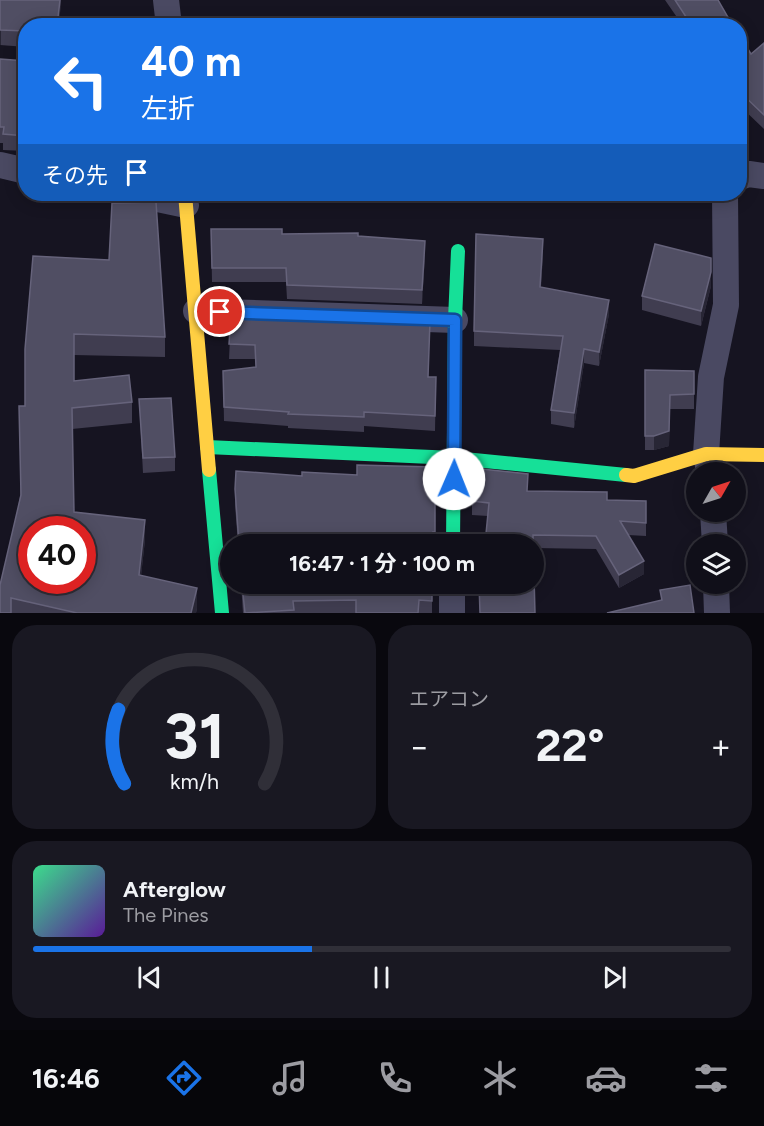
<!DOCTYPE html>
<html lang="ja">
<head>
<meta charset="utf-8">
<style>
  body { margin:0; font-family:Figtree,"Noto Sans JP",sans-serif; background:#191822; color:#f1f3f6; height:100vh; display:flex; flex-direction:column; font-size:22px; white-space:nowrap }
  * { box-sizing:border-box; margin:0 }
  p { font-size:20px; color:#9c9ca2 }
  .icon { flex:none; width:33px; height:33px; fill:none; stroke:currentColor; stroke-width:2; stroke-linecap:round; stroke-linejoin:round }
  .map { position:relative; height:613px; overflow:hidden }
  .drawer { display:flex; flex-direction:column; gap:12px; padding:12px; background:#09080e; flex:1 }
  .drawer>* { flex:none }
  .guide { position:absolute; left:18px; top:18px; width:729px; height:183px; border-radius:24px; box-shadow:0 3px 15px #0003,0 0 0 2px #302f38; background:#1a73e8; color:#fff; overflow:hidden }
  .needle { width:39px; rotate:51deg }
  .controls { position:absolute; left:686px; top:462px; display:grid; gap:12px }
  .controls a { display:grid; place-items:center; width:60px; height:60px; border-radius:50%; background:#100f19; box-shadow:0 3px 15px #0003,0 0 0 2px #302f38; font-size:30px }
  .speed { position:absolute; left:18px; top:516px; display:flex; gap:12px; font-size:30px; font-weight:700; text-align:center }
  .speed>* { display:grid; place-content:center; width:78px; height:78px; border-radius:50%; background:#100f19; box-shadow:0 3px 15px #0003,0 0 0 2px #302f38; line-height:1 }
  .speed .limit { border:9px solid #d22; background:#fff; color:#111 }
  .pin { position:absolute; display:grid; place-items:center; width:51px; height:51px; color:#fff; margin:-26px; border:3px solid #fff; border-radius:50%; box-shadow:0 2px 6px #0007 }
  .me { position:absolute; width:66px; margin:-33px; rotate:1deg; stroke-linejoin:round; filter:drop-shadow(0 0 4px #0008) }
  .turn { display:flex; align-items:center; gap:21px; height:126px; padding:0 24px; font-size:27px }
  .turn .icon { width:78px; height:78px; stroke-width:2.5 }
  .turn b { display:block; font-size:42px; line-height:51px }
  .then { display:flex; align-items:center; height:57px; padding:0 24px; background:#0003; gap:12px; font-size:22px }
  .big { font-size:45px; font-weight:700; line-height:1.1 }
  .drawer .tile { flex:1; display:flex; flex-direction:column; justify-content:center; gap:9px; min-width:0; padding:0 21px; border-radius:24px; background:#191822 }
  .drawer .dial { align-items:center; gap:0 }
  .dial svg { height:156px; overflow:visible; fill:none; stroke:#302f38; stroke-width:7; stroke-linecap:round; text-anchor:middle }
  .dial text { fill:#f1f3f6; stroke:none }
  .song { display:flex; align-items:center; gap:18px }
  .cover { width:72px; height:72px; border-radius:9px; background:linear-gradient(135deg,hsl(150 70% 55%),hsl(270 70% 35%)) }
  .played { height:6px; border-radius:3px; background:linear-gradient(90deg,#1a73e8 40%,#302f38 40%) }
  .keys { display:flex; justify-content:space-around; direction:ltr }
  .heat { display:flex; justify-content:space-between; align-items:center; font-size:33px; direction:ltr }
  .drawer .tiles { flex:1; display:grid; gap:12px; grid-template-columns:1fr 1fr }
  .tile:last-child { grid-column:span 2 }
  .trip { position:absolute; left:220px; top:534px; width:324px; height:60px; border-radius:30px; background:#100f19; box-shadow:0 3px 15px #0003,0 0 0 2px #302f38; font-weight:700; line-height:60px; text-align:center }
  .tab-bar { display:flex; height:96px; justify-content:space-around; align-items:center; background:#06060a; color:#9c9ca2 }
  .tab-bar .icon { width:42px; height:42px }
  .tab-bar .selected { color:#1a73e8 }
  .tab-bar b { font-size:27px; color:#f1f3f6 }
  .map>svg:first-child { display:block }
</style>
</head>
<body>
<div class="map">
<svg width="764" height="613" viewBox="0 0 764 613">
  <rect width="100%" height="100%" fill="#161421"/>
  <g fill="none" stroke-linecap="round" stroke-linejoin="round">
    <path stroke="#4a4962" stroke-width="26" d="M166,0L169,26
      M0,165L26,171
      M740,177L749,174L764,176
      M134,194L186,205
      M196,311L455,320
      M709,472L706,454L711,377L726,305L725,194
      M713,512L715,544
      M716,584L717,613
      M452,613V584"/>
    <path stroke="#16e098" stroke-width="14" d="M207,447L454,458L626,475
      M209,470L222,613
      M453,544L455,320L458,251"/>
    <path stroke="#ffcf43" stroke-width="14" d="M185,194L209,470
      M626,475L634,476L706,454L764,455"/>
  </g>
  <path fill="#403d50" d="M0,0H61L59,26H26V47L0,45Z
    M665,0H718L733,26H683Z
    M740,36L751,54L764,43V129L740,106Z
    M0,59L25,61L26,151L3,150V143H0Z
    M211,229L282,234L358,236L425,255L422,304L287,299L286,282H212Z
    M543,254L541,287L609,314L599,366L584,363L574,428L551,424V410L560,350L474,346V331Z
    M109,260L165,337V357L74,355V381L132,402V423L72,429L74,512L145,540L141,575L197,608L196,613H0L20,496L25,406Z
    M711,286L701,326L642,310V296Z
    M231,315L428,377H436L435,431L364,426V432L288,428V426L224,421L223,371L256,367L255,359H229Z
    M645,370L694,371V409H670L669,446L654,450H645Z
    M139,399L175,457V471L143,473Z
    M435,467V544H238L235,505V489L302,476L357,475Z
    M472,468L528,491L607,500L646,501V536L628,535L644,574L619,588L596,549L534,548V544H485L488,516L472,515Z
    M241,584H432V613H243Z"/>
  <path fill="#282635" d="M60,0H61L59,26H57Z
    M1,29V45H0V30Z
    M543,239V254L540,301V287Z
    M425,241V255L422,304V290Z
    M711,272V286L701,326V311Z
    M609,300V314L599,366V352Z
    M584,349V363L574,428V413Z
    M670,395L669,446L654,450V436Z
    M145,520V540L139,595V575Z
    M644,561V574L619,588V575Z
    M197,588V608L196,613H191Z"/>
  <path fill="#504e63" stroke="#66637b" stroke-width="1.5" fill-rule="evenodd" d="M0,0H60L57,26H26V31L0,30Z
    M675,0H718L733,26H692Z
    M740,36L751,54L764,43V115L740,92Z
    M0,59L26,61V136L3,134L4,127H0Z
    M156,202L165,337L74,334V381L129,375L132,402L72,408L74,512L145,520L139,575L197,588L191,613H77L11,598V613H0V585L21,495L19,406H25V349L33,256L109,260L112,203ZM32,530H82V580H32Z
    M211,229H282V234L358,233V236L425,241L422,290L287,285L286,268H212Z
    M476,234L543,239L540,287L609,300L599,352L584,349L574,413L551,410L563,336L474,331Z
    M655,244L711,258V272L701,311L642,296Z
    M231,315L289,319V315L420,319V321H430L428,377H436L435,416L364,412V417L288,414L289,412L224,407L223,371L256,367L255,345L229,344Z
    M645,370L694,371V394L670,395L669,431L654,436H645Z
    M171,398L175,457L143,458L139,399Z
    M357,465L435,467V532H433V544H239L235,489L236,471L302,476V472L357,475Z
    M472,468L528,474L527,491L607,492V500L646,501V523L620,521L644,561L619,575L596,536L533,535V544H485L489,503L472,501Z
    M534,576L535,613H480L479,584H534Z
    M242,584H432V601L419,600L418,613H356V600L293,601L294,610L245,613Z
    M690,585L694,613H607L662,600L660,590Z"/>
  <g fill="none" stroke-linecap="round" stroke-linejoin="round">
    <g stroke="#114b97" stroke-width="15">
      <path id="route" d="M220,312L455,320L454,479"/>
    </g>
    <use href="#route" stroke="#1a73e8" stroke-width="10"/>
  </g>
</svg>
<div class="controls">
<a><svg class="needle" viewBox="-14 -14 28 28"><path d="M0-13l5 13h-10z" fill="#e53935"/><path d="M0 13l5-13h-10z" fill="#9c9ca2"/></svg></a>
<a><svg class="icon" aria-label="layers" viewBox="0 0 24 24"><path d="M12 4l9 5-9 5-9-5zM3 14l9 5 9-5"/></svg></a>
</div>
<div class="speed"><div class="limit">40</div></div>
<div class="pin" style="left:220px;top:312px;background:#d93025"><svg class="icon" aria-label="arrive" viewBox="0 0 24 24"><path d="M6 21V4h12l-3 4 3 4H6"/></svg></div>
<svg class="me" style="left:454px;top:479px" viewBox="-20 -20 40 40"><circle r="19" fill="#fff"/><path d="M0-13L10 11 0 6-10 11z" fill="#1a73e8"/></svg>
<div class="trip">16:47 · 1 分 · 100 m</div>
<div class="guide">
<div class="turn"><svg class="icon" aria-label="left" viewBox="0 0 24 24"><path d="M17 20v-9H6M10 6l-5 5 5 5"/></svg><div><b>40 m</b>左折</div></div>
<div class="then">その先<svg class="icon" aria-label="arrive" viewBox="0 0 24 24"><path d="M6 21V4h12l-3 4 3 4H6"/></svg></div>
</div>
</div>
<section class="drawer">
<div class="tiles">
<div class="tile dial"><svg viewBox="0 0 100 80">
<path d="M14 69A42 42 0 1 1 86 69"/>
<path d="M14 69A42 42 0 0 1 11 31" stroke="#1a73e8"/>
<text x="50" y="56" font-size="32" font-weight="700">31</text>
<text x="50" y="72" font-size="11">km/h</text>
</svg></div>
<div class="tile"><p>エアコン</p>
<div class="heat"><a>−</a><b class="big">22°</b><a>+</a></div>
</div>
<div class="tile">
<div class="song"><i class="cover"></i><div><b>Afterglow</b><p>The Pines</p></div></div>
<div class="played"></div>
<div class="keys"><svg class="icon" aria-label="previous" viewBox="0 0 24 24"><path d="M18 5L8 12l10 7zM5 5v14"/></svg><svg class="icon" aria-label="pause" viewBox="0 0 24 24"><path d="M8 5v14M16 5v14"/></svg><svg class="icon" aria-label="next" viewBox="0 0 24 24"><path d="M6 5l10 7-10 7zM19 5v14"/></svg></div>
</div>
</div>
</section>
<nav class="tab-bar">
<b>16:46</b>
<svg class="icon selected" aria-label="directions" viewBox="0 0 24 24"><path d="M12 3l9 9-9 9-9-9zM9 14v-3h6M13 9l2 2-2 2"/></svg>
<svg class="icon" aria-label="music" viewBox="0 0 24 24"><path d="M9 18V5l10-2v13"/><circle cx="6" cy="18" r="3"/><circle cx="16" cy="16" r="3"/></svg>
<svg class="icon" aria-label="phone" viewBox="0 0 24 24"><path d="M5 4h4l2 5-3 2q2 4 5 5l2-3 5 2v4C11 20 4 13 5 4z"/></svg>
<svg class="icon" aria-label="climate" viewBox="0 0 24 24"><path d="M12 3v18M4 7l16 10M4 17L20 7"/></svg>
<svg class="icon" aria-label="car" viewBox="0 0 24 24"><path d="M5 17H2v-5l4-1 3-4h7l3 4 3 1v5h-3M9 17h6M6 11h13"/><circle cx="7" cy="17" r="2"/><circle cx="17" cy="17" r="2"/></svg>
<svg class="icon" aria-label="filters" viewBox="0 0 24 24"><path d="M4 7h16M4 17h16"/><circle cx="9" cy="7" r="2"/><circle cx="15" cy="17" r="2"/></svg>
</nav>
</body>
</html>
